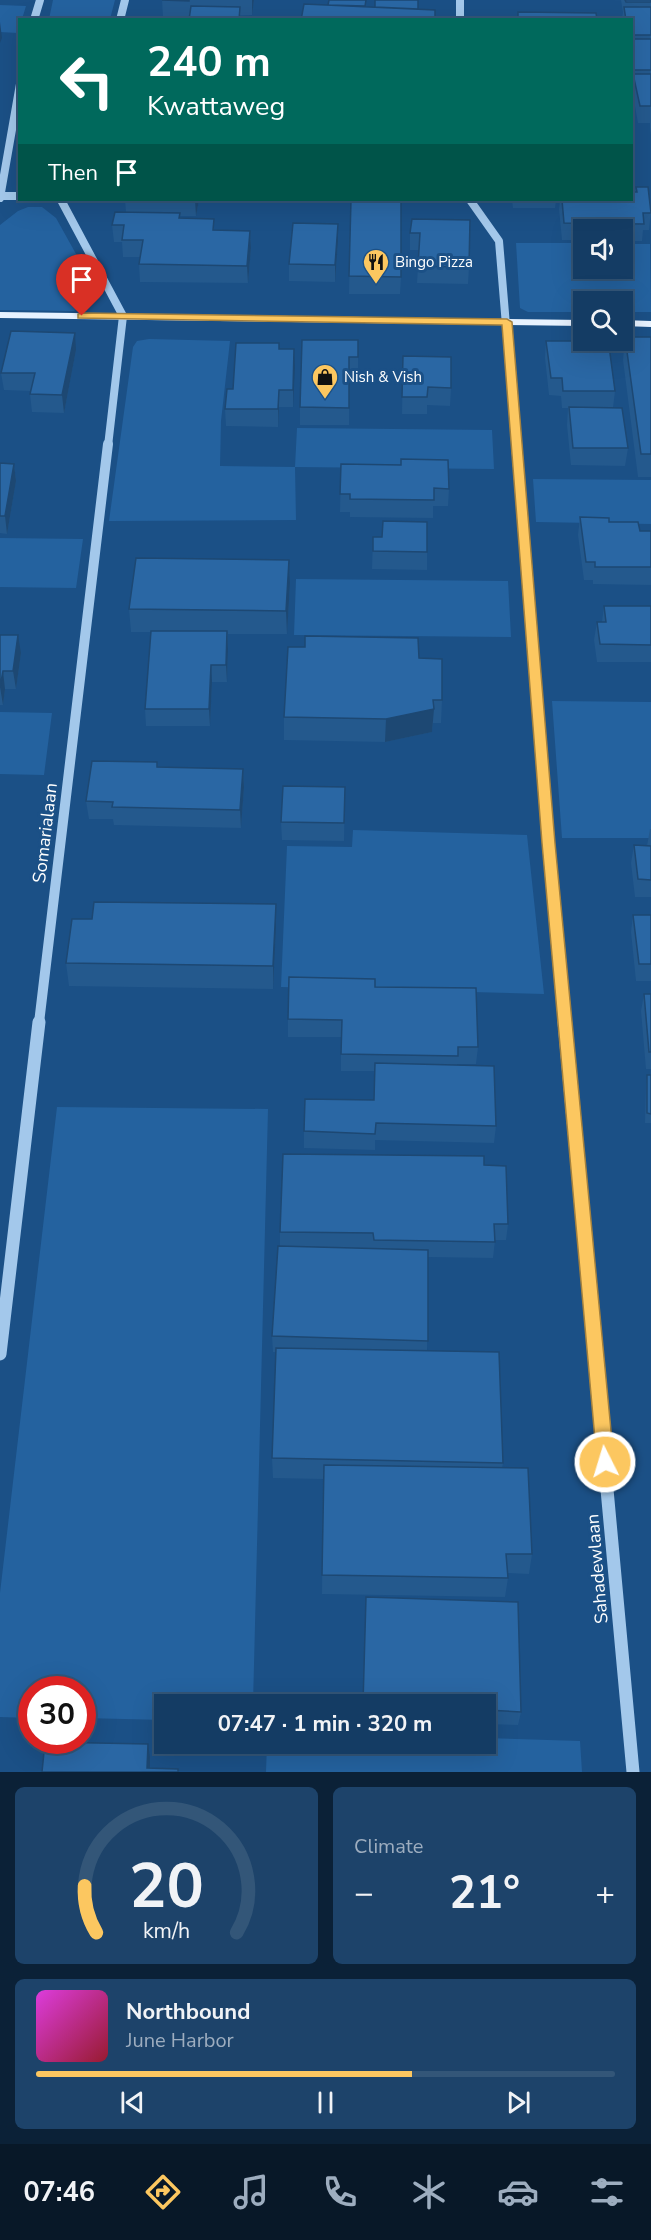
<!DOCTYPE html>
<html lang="en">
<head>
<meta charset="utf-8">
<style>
  body { margin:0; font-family:"Nunito Sans",sans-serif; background:#1d436a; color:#f1f3f6; height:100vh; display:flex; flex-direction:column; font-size:22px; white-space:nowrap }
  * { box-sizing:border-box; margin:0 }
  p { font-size:20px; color:#9dadbf }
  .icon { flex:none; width:33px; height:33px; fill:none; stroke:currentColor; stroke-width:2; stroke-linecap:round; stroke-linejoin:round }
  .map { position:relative; height:1772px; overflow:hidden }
  .drawer { display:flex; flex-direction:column; gap:15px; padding:15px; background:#0b2137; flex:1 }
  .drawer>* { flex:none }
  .top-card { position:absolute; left:18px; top:18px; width:615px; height:183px; border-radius:0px; box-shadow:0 6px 24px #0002,0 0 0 2px #335678; background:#00695c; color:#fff; overflow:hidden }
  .fabs { position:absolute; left:573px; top:219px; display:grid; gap:12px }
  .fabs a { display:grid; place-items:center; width:60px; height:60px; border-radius:0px; background:#143c64; box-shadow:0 6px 24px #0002,0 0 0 2px #335678; font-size:30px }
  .speed { position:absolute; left:18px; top:1676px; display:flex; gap:12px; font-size:30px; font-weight:700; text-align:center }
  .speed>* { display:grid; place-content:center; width:78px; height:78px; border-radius:50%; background:#143c64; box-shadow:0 6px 24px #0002,0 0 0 2px #335678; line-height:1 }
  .speed .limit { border:9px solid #d22; background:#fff; color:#111 }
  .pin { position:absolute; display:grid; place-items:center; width:51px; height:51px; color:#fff; margin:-62px -26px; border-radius:50% 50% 50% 0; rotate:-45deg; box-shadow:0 0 6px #0007 }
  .pin .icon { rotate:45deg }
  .me { position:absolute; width:66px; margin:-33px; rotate:355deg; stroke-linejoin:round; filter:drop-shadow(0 0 4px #0008) }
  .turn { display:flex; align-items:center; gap:21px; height:126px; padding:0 30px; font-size:27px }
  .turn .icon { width:78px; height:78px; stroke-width:2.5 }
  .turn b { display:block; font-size:42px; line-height:51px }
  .then { display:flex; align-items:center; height:57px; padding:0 30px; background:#0003; gap:12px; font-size:22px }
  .big { font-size:45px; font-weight:700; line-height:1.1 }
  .drawer .widget { flex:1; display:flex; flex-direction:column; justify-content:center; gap:9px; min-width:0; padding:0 21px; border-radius:9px; background:#1d436a }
  .drawer .dial { align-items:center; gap:0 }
  .dial svg { height:156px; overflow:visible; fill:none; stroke:#335678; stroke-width:7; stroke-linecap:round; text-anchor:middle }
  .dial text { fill:#f1f3f6; stroke:none }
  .song { display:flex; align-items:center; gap:18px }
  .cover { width:72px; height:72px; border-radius:9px; background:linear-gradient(135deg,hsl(300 70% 55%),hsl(350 70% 35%)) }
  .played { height:6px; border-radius:3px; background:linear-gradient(90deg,#fcc760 65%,#335678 65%) }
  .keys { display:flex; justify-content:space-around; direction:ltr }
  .heat { display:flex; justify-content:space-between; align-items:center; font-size:33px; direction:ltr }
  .drawer .tiles { flex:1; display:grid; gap:15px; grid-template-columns:1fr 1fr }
  .widget:last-child { grid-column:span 2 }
  .trip { position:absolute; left:154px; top:1694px; width:342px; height:60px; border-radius:0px; background:#143c64; box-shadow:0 6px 24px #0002,0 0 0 2px #335678; font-weight:700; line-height:60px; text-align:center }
  .dock { display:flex; height:96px; justify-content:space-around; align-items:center; background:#081828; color:#9dadbf }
  .dock .icon { width:42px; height:42px }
  .dock .on { color:#fcc760 }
  .dock b { font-size:27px; color:#f1f3f6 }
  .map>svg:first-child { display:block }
</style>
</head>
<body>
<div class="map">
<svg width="651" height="1772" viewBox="0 0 651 1772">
  <rect width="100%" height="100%" fill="#1b5086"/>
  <path fill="#24629f" d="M53,0H115L110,19H49Z
    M0,5L26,6L22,19L20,20L18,33L0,32Z
    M28,207H42L56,218L95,288C93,301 87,306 74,311L0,310V225L18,211Z
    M516,243H583L584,268H622L623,244H650L651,312H623L622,302H584L583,312H528L520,308Z
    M149,339L230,341L221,421L220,466L295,467L297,428L492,430L494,469L295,467L296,520L109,521L133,347L137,341Z
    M533,479L651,480V524L536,522Z
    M0,538L83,539L76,588L0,587Z
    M296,579L508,581L511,637L294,635Z
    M552,701L651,702V838H562Z
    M0,712L52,713L44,775L0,774Z
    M353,830L527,835L544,994L281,987L287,846L352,847Z
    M57,1107L268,1109L253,1704H165V1720L83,1718L82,1689H32L31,1718L0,1717V1593Z
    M486,1738L580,1741L582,1772H266L267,1743H486Z"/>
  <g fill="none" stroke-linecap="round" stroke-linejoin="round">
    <path stroke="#a3c8eb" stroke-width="8" d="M460,0V20
      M34,20L40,0
      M120,20L125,0
      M2,196H20
      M0,198L20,84
      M61,200L123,316L108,446
      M470,200L499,241L516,446"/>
    <path stroke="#a3c8eb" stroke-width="10" d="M516,444L565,1023
      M39,1023L108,444"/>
    <path stroke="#a3c8eb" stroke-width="13" d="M564,1022L633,1772
      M0,1354L39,1022"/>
    <path fill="#e7f2ff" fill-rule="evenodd" d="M0,312L584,320V326L0,318Z
      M622,320L651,321V327L622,326Z"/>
  </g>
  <path fill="#24598d" d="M162,0H254L252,15L190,17H163Z
    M621,0H651V135L650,128V123H638L632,90V20H622L623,12Z
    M636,187L651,210L649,230H643L642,241H622V230H584V240H562L559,209L560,201H556L555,208H513L512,200H632L635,192Z
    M125,200H199L196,216H180V218L214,219V230L250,231L251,248L248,283L140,282L139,264L140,257H123L122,242H114L112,225L126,212Z
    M287,200H342V203L287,202Z
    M351,200L401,277L400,294H349Z
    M412,219L469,267L468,284L417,283L419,250H410V233Z
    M338,224V241L335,282L289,281V264Z
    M625,337H651V477H638L623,360Z
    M358,340V374H349V425H300V407Z
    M546,341L587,346L615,391L613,408L628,448L625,466L571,465L567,425L568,408H562L561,396L549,395L545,358Z
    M279,349H294L293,407H279L278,427L226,426L225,409L233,389Z
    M76,350L64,413L32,412L30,394L31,391L4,390L1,373Z
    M403,356L451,388L450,406L427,405V414H402Z
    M0,463L14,464L16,481L7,534L0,533Z
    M341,464L449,489L448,506H433V518L350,517V512H340Z
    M580,517L609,522L640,531H651V585L593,584V580H584L578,535Z
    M373,537H382L427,552V570L372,569Z
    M289,560L290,583L287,634H228V649L227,682H212L210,726H146L145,709L151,632H131L129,609Z
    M604,606H651V662H597L594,640L597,622H602Z
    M0,635L21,653L16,689H5L3,705H0Z
    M419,658L442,700L441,723H433L432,732L385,742L284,740V717Z
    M157,762L158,767L243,769L244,787L241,828L114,825L113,819H89L86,801Z
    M345,787L344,841L282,840L281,822Z
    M650,829H651V897H635L631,863L634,845L647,846Z
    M276,904V927L273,989L69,986L66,963L92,919Z
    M633,915H651V981H636L631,932Z
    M375,987L478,1047L476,1064H457V1065L496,1126L494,1143L375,1140V1150L304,1148V1131L374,1100V1071H341V1037H288V1019Z
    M644,994H651V1069H646L641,1011Z
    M647,1075H651V1123H645L646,1084Z
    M484,1165L508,1224L506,1240H495L493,1258L428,1257L427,1350L503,1463L502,1468L532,1554L529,1574L507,1573L508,1578L505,1597L322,1594L323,1479L273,1478L272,1458L276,1352H273L272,1336L280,1246V1232Z
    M486,1704L521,1712L518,1725L486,1724Z"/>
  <path fill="#1d4873" d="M252,0H254L252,15Z
    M0,22L2,38L0,43Z
    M195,200H199L196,216Z
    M338,224V241L335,282V265Z
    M250,231L251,248L248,283L247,266Z
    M75,333L76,350L64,413L62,395Z
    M294,349L295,367L293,407V390Z
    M279,390V407L278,427V409Z
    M14,464L16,481L7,534L5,516Z
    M289,560L290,583L287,634L286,611Z
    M227,631L228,649L227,682L226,665Z
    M18,635L21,653L16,689L13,671Z
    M211,665L212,682L210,726L209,709Z
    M3,671L5,689L3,705L0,687Z
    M434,709L432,732L385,742L386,719Z
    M243,769L244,787L241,828L240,810Z
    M276,904V927L273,989V966Z
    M148,1744L150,1757V1772L147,1768Z"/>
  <path fill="#2a67a4" stroke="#1d4873" stroke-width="1.5" d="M162,0H189V1Z
    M329,0H366L365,6L328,5Z
    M375,0H418V9L375,7Z
    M625,0H651V2H626Z
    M304,4L435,10V20H301Z
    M191,6L240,7L239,20H189Z
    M624,7H651V35H632V20H626Z
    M518,12L596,13L597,20H508L518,19Z
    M632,39H651V70H632Z
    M633,74H651V106H640Z
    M636,187H648L651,213H643L644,224L564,223L562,200H632V192H637Z
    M351,200H401V277L349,276Z
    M115,212L180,213L179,218L214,219L213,230L250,231L247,266L139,264L143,240H122L124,225H112Z
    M412,219L470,220L469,267L418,266L420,233H410Z
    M293,223L338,224L335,265L289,264Z
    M11,331L75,333L62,395L30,394L35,373H1Z
    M625,337H651V454H641Z
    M302,340H358V357H349V408L300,407Z
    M546,341H586L587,346H609L615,391H563L562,378H551Z
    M236,343H279V349H294L293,390H279L278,409H225L227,389H233Z
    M403,356L451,357V388L428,387L427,397H402Z
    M569,407L622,408L628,448H573Z
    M401,459L448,460L449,489L434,488V500L350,499V494H340L341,464L401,465Z
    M0,463L14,464L5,516H0Z
    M580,517L609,518V522H638L640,531H651V567H595V562H586Z
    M383,521L427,522V552L373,551V537H382Z
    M136,558L289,560L286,611L129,609Z
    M604,606H651V645L600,644L597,622H606Z
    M151,631H227L226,665H211L209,709H145Z
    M0,635H18L13,671H3L0,687Z
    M305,636L418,638L419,658L442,659V700H433L434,709L386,719L284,717L288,647H305Z
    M92,761L157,762V767L243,769L240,810L112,807L113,802L86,801Z
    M283,786L345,787L344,823L281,822Z
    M634,845L651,846V880L638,879Z
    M94,902L276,904L273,966L66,963L72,919H92Z
    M633,915H651V964H639Z
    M289,977L375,979V987L476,988L478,1047H458V1056L341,1054L342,1020L288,1019Z
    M644,994H651V1052H649Z
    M375,1063L494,1066L496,1126L376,1123L375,1134L304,1131L305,1099L374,1100Z
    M647,1075H651V1114L647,1113Z
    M283,1154L484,1156V1165L506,1166L508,1224H494L495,1242L374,1240L373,1233L280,1232Z
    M278,1246L428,1250V1341L272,1336Z
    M276,1348L499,1352L503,1463L272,1458Z
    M324,1465L528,1468L532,1554H506L508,1578L322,1575Z
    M366,1597L518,1602L521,1712L486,1710V1704H363Z
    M45,1742L148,1744L147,1768L178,1769V1772H42Z"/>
  <path fill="#fcc760" stroke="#a4813e" stroke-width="1.5" d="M82,313L507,319L512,322L555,843L614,1462L611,1468L605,1470L599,1468L597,1462L542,843L502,325L78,318V314Z"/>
  <defs>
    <g id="restaurant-pin" transform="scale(1.35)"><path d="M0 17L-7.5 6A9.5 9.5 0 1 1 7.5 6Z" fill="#fcc760" stroke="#1b5086"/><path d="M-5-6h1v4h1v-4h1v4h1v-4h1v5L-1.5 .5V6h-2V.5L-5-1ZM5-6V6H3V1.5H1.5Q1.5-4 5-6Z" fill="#111"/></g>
    <g id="shop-pin" transform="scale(1.35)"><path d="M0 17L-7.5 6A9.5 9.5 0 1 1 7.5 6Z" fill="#fcc760" stroke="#1b5086"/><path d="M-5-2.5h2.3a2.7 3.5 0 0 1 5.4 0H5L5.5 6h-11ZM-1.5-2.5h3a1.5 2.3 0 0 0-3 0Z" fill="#111"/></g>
  </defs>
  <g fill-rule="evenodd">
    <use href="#restaurant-pin" x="376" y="262"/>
    <use href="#shop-pin" x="325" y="377"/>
  </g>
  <g text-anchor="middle" stroke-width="6" stroke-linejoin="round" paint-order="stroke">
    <g font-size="15" fill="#fff" stroke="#1b5086" text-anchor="start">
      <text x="395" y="267">Bingo Pizza</text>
      <text x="344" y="382">Nish &amp; Vish</text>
    </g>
    <g font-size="18" fill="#fff" stroke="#1b5086">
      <text transform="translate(45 833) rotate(-83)" y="6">Somarialaan</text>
      <text transform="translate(597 1569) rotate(-95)" y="6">Sahadewlaan</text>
    </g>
  </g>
</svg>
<div class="fabs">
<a><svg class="icon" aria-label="sound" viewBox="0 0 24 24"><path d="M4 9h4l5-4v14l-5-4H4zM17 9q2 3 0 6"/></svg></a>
<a><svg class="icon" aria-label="search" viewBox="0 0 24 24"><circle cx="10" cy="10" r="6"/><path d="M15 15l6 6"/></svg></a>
</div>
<div class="speed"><div class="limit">30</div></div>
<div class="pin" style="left:82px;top:316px;background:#d93025"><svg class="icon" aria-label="arrive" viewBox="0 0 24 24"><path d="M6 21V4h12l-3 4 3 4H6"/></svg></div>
<svg class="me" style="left:605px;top:1462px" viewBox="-20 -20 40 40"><circle r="17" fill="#fcc760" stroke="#fff" stroke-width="3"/><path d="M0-11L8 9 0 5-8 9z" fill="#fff"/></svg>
<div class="trip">07:47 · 1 min · 320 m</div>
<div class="top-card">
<div class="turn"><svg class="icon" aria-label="left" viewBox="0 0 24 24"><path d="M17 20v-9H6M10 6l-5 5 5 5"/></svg><div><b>240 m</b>Kwattaweg</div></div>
<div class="then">Then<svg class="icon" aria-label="arrive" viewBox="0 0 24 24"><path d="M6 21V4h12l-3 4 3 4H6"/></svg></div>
</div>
</div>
<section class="drawer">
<div class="tiles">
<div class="widget dial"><svg viewBox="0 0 100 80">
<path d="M14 69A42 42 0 1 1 86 69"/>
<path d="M14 69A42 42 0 0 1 8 45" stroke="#fcc760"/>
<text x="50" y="56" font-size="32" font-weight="700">20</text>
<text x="50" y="72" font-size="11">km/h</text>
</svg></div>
<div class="widget"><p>Climate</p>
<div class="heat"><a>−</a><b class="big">21°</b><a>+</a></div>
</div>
<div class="widget">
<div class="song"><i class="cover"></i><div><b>Northbound</b><p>June Harbor</p></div></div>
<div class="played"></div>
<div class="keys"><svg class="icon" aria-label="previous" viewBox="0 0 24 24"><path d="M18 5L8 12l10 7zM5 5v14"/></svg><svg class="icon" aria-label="pause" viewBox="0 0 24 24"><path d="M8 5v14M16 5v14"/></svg><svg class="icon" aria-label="next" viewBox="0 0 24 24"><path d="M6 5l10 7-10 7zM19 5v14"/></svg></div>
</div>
</div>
</section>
<nav class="dock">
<b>07:46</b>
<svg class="icon on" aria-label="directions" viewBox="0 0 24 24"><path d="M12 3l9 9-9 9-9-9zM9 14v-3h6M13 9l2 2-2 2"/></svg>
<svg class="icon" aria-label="music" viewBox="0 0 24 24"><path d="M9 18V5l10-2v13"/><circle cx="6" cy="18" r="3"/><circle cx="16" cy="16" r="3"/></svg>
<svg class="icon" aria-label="phone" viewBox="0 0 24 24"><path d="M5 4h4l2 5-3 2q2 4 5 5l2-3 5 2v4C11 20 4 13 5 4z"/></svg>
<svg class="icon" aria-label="climate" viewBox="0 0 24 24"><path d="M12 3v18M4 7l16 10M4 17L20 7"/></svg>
<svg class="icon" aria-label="car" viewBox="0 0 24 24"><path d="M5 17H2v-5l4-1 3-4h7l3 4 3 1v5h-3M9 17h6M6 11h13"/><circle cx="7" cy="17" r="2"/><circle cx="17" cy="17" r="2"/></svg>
<svg class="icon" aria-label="filters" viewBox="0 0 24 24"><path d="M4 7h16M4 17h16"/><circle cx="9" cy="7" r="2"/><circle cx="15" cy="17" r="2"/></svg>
</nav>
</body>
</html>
